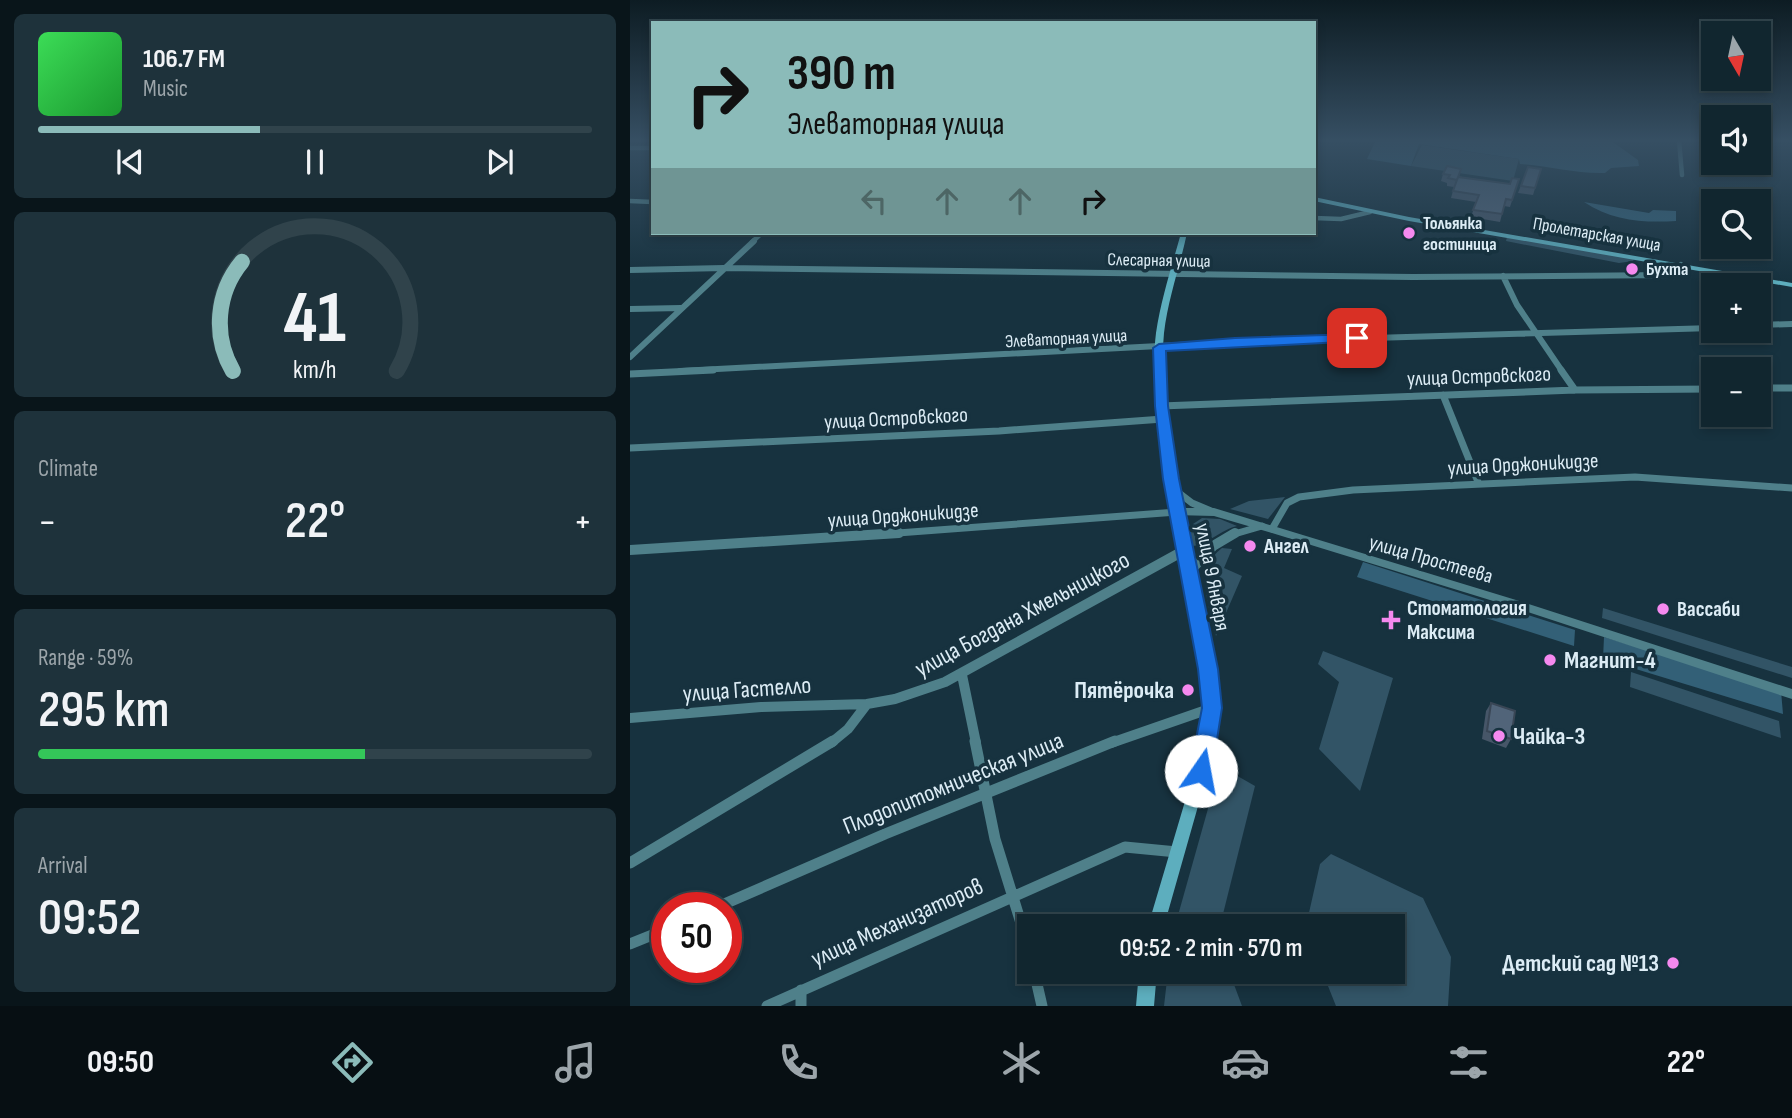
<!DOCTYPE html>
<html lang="en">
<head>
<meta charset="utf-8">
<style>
  body { margin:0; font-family:"Sofia Sans Condensed",sans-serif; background:#1e323b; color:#f1f3f6; height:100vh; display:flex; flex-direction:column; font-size:26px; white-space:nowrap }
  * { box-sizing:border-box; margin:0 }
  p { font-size:23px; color:#9ca5aa }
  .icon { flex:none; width:38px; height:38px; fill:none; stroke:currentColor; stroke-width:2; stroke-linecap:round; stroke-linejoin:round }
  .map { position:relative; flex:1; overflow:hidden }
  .drawer { display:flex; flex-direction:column; gap:14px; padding:14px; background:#09151a; width:630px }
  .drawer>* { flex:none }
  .hud { position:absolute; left:21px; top:21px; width:665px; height:214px; border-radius:0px; box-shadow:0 4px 10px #0003,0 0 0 2px #30434b; background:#8bbbb9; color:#111; overflow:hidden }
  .needle { width:46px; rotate:171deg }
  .tools { position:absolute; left:1071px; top:21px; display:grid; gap:14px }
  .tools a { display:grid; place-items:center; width:70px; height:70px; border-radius:0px; background:#11262f; box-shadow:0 4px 10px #0003,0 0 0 2px #30434b; font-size:35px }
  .speed { position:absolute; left:21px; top:892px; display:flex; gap:14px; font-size:35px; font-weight:700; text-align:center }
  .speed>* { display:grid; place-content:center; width:91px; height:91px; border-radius:50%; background:#11262f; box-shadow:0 4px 10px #0003,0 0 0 2px #30434b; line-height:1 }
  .speed .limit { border:10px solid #d22; background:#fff; color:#111 }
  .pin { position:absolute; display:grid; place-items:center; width:60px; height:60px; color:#fff; margin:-30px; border-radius:14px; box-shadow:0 4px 10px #0006 }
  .me { position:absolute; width:77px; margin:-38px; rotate:12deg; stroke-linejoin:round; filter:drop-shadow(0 0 5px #0008) }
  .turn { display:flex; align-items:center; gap:24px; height:147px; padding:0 21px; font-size:32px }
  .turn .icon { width:91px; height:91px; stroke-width:2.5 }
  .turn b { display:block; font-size:49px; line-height:60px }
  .lanes { display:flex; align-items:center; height:66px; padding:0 21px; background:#0003; justify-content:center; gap:35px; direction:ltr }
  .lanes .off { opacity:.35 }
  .big { font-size:52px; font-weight:600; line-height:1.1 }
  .drawer .widget { flex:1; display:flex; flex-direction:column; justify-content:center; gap:10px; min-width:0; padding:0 24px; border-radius:10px; background:#1e323b }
  .drawer .dial { align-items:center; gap:0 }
  .dial svg { height:182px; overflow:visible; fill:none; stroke:#30434b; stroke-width:7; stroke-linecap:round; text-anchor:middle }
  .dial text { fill:#f1f3f6; stroke:none }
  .song { display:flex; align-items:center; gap:21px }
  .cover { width:84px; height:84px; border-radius:10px; background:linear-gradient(135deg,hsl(130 70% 55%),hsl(130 70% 35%)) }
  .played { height:7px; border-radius:4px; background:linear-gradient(90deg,#8bbbb9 40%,#30434b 40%) }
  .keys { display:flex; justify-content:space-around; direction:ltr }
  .heat { display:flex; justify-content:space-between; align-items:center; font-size:38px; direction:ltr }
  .charge { height:10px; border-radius:5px; background:linear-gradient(90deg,#34c759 59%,#30434b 0) }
  .trip { position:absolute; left:387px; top:914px; width:388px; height:70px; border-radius:0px; background:#11262f; box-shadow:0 4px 10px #0003,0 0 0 2px #30434b; font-weight:600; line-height:70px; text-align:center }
  .tabs { display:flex; height:112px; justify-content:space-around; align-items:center; background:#070f13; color:#9ca5aa }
  .tabs .icon { width:49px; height:49px }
  .tabs .on { color:#8bbbb9 }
  .tabs b { font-size:32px; color:#f1f3f6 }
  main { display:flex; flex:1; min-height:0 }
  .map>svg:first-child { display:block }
</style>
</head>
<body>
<main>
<section class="drawer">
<div class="widget">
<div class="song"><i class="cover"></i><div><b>106.7 FM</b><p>Music</p></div></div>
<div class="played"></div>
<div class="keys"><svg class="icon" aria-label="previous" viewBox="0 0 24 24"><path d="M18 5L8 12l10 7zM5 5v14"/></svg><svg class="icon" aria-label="pause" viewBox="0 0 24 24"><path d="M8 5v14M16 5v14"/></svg><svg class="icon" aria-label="next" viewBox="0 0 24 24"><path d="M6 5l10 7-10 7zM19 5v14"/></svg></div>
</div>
<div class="widget dial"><svg viewBox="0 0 100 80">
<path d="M14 69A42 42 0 1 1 86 69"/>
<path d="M14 69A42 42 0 0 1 18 21" stroke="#8bbbb9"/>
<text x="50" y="56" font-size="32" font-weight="700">41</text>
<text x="50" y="72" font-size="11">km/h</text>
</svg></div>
<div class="widget"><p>Climate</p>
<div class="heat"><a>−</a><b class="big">22°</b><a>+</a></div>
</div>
<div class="widget"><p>Range · 59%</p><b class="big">295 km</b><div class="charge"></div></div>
<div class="widget"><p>Arrival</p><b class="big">09:52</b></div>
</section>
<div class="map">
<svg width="1162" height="1006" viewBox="0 0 1162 1006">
  <rect width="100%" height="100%" fill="#17323f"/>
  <path fill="#325466" d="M792,145L889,159L883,181L781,166Z
    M877,237L1005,257L1003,261L989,263L876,241Z
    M655,497L638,519L600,509L619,501Z
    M572,518L590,519L607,526C592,529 575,546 562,546L560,526Z
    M592,548L602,549L594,568L612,576L586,636C580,606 562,570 592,548Z
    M973,608L1162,667V678L972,618Z
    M693,651L763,678L730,791L689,749L709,682L688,664Z
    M1001,672L1149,721L1151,738L1000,687Z
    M590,766L625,786L590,926H545Z
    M701,854L793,898L821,957L818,1006H706L692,971H763V926H676L690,864Z
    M538,971H599L612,1006H534Z"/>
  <path fill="#336077" d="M746,140H980L1008,160L1009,166L981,168L975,173C946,174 919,166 890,164L889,159L789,144L781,166L737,159Z
    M954,202L1019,213L1023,210L1046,211V221C1014,223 982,221 954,202Z
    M733,562L945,630L944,646L727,577Z
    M974,637L1151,691L1153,714L973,659Z"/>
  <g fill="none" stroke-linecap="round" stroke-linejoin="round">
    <path stroke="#4f808a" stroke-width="4.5" d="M1049,140L1052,175
      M0,148H23
      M0,201L23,202
      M684,218L711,219L740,212
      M122,242L132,233"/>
    <path stroke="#4f808a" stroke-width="6" d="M0,270L94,268L783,277L1043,275L1051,265
      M873,276L887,305L932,371
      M0,309L51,308
      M1129,325L1162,324
      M0,357L124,241
      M50,371L605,342L1083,328"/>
    <path stroke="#4f808a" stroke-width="7" d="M931,370L945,390
      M0,374L83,370
      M1129,388H1162
      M813,395L848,482
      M531,406L945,390L1083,389
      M0,448L369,431L533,419
      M545,490L562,503L581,511
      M642,529L657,503L669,497L723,490L1005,477L1162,488
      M241,535L547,512
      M601,535L632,526"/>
    <path stroke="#4f808a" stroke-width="10" d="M0,550L269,533
      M559,572L583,546L605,533
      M332,675L346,743
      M0,718L131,707L237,704
      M201,743L218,729L237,704L265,699L315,682L555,550
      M481,743L582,708"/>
    <path stroke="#4f808a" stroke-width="11" d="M345,741L365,839L399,949
      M0,863L203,741
      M85,908L255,834L485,741
      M0,944L37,929
      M404,971L412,1006
      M171,990V1006
      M137,1006L495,847L547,852"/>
    <path fill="#4f808a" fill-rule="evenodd" d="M547,508H584L886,600L1162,689V699L886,608L642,533L584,516L544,515L542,512L544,509Z"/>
    <path fill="#5daebe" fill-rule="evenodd" d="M684,197L779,217L1162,283V287L779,221L684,201Z
      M551,233H557C550,266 538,299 534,333C529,382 539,431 546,479L550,490L584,669L589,708L578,771L534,926H518L564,771L575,708L572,669L540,490L536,479C530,431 520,381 526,333C531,299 542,266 551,233Z
      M509,971H527L524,1006H506Z"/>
  </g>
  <path fill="#465668" d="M898,167L911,169L903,195L888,193Z
    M813,174L880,184L889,179L880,207L874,206L870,222L841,217L846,202L821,198L824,187L817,186V183L811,181Z
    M861,703L881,739L876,748L852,739L856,711Z"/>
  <path fill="#516479" stroke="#394655" stroke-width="2" d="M817,166L831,169L827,180L818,178L820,175L813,174Z
    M898,167L911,169L905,188L891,186Z
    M828,177L880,184L882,178L889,179L882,200L876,199L872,214L843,210L849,195L823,191Z
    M861,703L885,711L881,739L857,731Z"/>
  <linearGradient id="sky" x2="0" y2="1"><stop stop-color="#0d1c23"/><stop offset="0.5" stop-color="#364f63"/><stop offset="1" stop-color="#364f63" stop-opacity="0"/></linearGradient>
  <rect width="1162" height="281" fill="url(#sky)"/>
  <path fill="#1a73e8" stroke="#114b97" stroke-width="2" d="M727,334L733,338L731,341L536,351L538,406L549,479L588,669L592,708L582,771L579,779L571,782L564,779L560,771L572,708L568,669L533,479L525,406L523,348L529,344L605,338Z"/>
  <g fill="#f589ef" stroke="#17323f" stroke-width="2.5">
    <circle cx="779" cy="233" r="7"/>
    <circle cx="1002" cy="269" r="7"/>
    <circle cx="620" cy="546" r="7"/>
    <circle cx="1033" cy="609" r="7"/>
    <path d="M757.5 609.5h7v7h7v7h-7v7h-7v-7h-7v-7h7z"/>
    <circle cx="920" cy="660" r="7"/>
    <circle cx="558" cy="690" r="7"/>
    <circle cx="869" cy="736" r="7"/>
    <circle cx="1043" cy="963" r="7"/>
  </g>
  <g text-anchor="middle" stroke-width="7" stroke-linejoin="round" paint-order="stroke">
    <g font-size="18" font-weight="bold" fill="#dcecf5" stroke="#17323f" text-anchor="start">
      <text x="793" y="229">Тольянка<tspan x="793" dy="21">гостиница</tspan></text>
      <text x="1016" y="275">Бухта</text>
    </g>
    <g font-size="18" fill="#dcecf5" stroke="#17323f">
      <text transform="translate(967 234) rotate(10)" y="6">Пролетарская улица</text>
      <text transform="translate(529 260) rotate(1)" y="6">Слесарная улица</text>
      <text transform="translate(436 338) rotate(-3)" y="6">Элеваторная улица</text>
    </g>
    <g font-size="21" fill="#dcecf5" stroke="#17323f">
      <text transform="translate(849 376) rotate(-2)" y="7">улица Островского</text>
      <text transform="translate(266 418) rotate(-3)" y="7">улица Островского</text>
      <text transform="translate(893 464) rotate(-3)" y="7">улица Орджоникидзе</text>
      <text transform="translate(273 515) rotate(-4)" y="7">улица Орджоникидзе</text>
      <text transform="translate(801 559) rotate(16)" y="7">улица Простеева</text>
      <text transform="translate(583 577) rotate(79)" y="7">улица 9 Января</text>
    </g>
    <g font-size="21" font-weight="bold" fill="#dcecf5" stroke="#17323f" text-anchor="start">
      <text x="634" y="553">Ангел</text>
      <text x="777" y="615">Стоматология<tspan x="777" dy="24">Максима</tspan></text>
      <text x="1047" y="616">Вассаби</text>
    </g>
    <g font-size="24" fill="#dcecf5" stroke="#17323f">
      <text transform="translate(392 614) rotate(-28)" y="8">улица Богдана Хмельницкого</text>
      <text transform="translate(117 689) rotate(-4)" y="8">улица Гастелло</text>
      <text transform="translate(323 783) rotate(-22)" y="8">Плодопитомническая улица</text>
      <text transform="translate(267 922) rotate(-24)" y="8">улица Механизаторов</text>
    </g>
    <g font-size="24" font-weight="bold" fill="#dcecf5" stroke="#17323f" text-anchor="start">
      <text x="934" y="668">Магнит-4</text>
      <text x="544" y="698" text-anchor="end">Пятёрочка</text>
      <text x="883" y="744">Чайка-3</text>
      <text x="1029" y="971" text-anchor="end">Детский сад №13</text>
    </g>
  </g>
</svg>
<div class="tools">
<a><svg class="needle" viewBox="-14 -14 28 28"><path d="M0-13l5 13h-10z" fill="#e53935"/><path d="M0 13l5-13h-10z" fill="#9ca5aa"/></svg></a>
<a><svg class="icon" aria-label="sound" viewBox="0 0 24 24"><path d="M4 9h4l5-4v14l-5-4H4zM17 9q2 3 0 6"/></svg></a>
<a><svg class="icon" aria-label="search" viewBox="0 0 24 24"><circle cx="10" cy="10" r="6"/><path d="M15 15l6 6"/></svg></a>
<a>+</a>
<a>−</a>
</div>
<div class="speed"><div class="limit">50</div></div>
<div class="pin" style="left:727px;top:338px;background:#d93025"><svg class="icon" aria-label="arrive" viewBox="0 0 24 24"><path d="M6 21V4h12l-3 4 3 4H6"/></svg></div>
<svg class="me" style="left:571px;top:771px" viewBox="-20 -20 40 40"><circle r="19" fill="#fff"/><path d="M0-13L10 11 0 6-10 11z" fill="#1a73e8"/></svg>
<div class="trip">09:52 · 2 min · 570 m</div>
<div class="hud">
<div class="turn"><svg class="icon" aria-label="right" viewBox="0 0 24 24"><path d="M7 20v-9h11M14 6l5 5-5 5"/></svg><div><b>390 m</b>Элеваторная улица</div></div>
<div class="lanes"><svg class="icon off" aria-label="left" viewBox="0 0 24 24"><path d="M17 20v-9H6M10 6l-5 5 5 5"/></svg><svg class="icon off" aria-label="ahead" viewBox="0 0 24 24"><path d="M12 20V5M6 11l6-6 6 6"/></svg><svg class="icon off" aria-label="ahead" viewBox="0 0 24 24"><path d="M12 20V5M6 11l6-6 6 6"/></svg><svg class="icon" aria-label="right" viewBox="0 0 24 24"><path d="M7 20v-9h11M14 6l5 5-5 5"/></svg></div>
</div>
</div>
</main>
<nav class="tabs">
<b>09:50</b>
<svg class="icon on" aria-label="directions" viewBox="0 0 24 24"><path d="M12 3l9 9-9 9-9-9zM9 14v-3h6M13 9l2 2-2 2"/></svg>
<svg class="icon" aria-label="music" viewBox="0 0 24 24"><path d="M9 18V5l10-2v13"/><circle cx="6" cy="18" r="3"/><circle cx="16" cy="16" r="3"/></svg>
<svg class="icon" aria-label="phone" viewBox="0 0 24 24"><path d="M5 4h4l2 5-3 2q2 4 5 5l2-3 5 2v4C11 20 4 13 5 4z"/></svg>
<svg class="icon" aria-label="climate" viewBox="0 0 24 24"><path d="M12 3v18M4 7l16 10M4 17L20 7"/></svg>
<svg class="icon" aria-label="car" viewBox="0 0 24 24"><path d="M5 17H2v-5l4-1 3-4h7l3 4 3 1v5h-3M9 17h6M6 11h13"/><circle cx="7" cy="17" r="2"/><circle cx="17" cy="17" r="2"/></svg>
<svg class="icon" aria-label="filters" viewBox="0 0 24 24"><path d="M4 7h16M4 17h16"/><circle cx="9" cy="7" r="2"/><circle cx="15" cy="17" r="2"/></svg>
<b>22°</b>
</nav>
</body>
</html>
